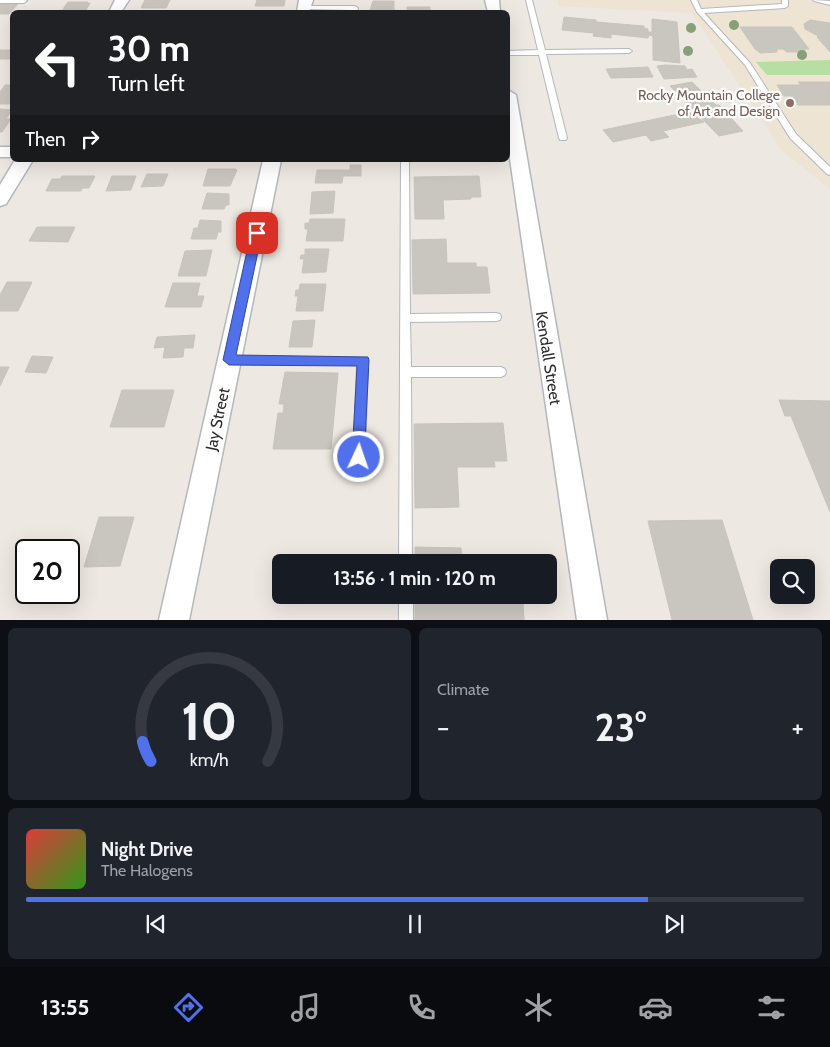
<!DOCTYPE html>
<html lang="en">
<head>
<meta charset="utf-8">
<style>
  body { margin:0; font-family:Cabin,sans-serif; background:#20242c; color:#f1f3f6; height:100vh; display:flex; flex-direction:column; font-size:19px; white-space:nowrap }
  * { box-sizing:border-box; margin:0 }
  p { font-size:16px; color:#9ea1a6 }
  .icon { flex:none; width:28px; height:28px; fill:none; stroke:currentColor; stroke-width:2; stroke-linecap:round; stroke-linejoin:round }
  .map { position:relative; height:620px; overflow:hidden }
  .side { display:flex; flex-direction:column; gap:8px; padding:8px; background:#0d0f14; flex:1 }
  .side>* { flex:none }
  .banner { position:absolute; left:10px; top:10px; width:500px; height:152px; border-radius:8px; box-shadow:0 5px 20px #0002; background:#202124; color:#fff; overflow:hidden }
  .controls { position:absolute; left:770px; top:559px; display:grid; gap:10px }
  .controls a { display:grid; place-items:center; width:45px; height:45px; border-radius:8px; background:#171b24; box-shadow:0 5px 20px #0002; font-size:25px }
  .speed { position:absolute; left:15px; top:539px; display:flex; gap:10px; font-size:25px; font-weight:700; text-align:center }
  .speed>* { display:grid; place-content:center; width:65px; height:65px; border-radius:50%; background:#171b24; box-shadow:0 5px 20px #0002; line-height:1 }
  .speed .limit { border:2px solid #111; border-radius:8px; background:#fff; color:#111 }
  .pin { position:absolute; display:grid; place-items:center; width:42px; height:42px; color:#fff; margin:-21px; border-radius:10px; box-shadow:0 2px 8px #0006 }
  .me { position:absolute; width:55px; margin:-28px; rotate:3deg; stroke-linejoin:round; filter:drop-shadow(0 0 4px #0008) }
  .turn { display:flex; align-items:center; gap:18px; height:105px; padding:0 15px; font-size:22px }
  .turn .icon { width:65px; height:65px; stroke-width:2.5 }
  .turn b { display:block; font-size:35px; line-height:42px }
  .then { display:flex; align-items:center; height:48px; padding:0 15px; background:#0003; gap:10px; font-size:19px }
  .big { font-size:38px; font-weight:700; line-height:1.1 }
  .side .card { flex:1; display:flex; flex-direction:column; justify-content:center; gap:8px; min-width:0; padding:0 18px; border-radius:8px; background:#20242c }
  .side .dial { align-items:center; gap:0 }
  .dial svg { height:130px; overflow:visible; fill:none; stroke:#363941; stroke-width:7; stroke-linecap:round; text-anchor:middle }
  .dial text { fill:#f1f3f6; stroke:none }
  .song { display:flex; align-items:center; gap:15px }
  .cover { width:60px; height:60px; border-radius:8px; background:linear-gradient(135deg,hsl(0 70% 55%),hsl(110 70% 35%)) }
  .played { height:5px; border-radius:2px; background:linear-gradient(90deg,#5070ec 80%,#363941 80%) }
  .keys { display:flex; justify-content:space-around; direction:ltr }
  .heat { display:flex; justify-content:space-between; align-items:center; font-size:28px; direction:ltr }
  .side .tiles { flex:1; display:grid; gap:8px; grid-template-columns:1fr 1fr }
  .card:last-child { grid-column:span 2 }
  .trip { position:absolute; left:272px; top:554px; width:285px; height:50px; border-radius:8px; background:#171b24; box-shadow:0 5px 20px #0002; font-weight:700; line-height:50px; text-align:center }
  .dock { display:flex; height:80px; justify-content:space-around; align-items:center; background:#090b0e; color:#9ea1a6 }
  .dock .icon { width:35px; height:35px }
  .dock .selected { color:#5070ec }
  .dock b { font-size:22px; color:#f1f3f6 }
  .map>svg:first-child { display:block }
</style>
</head>
<body>
<div class="map">
<svg width="830" height="620" viewBox="0 0 830 620">
  <rect width="100%" height="100%" fill="#ede8e1"/>
  <path fill="#ede4d3" d="M558,0H830V189L782,151L692,13L558,6Z"/>
  <path fill="#b8dfa3" d="M830,60V75H767L756,62Z"/>
  <path fill="#c9c6bf" stroke="#c9c4bb" d="M145,0H170L166,8H141Z
    M257,0H285L284,6H255Z
    M373,1H394V12H372L370,10Z
    M68,2H88L87,3H90L85,12H61Z
    M0,4H18L9,14H0Z
    M407,7H430V12H407Z
    M564,17L596,20V22L644,26V28L648,29V32H652V19L677,22L680,63L653,60V36L649,35L648,38L611,34V38L593,36L594,33L562,30Z
    M810,20L830,23V52L817,37L818,36L805,29L804,24Z
    M740,27H792L809,49H805V52H787L783,49H777V52L760,53L755,49Z
    M0,50H12V59H0Z
    M665,65L685,66L687,70L692,69L697,77L664,79L657,66Z
    M648,67L653,77L611,78L606,69Z
    M692,82L716,105H719L743,131L719,136L670,86Z
    M798,82H830V105H798L793,96H784L777,85H801Z
    M5,85H12V101L10,104H0V92Z
    M0,109L12,110L6,119H11L2,132H0Z
    M689,112L704,122L663,131L669,137L651,141L646,135L613,142L603,130Z
    M350,165H361V176H343L342,183H315L317,170H350Z
    M208,169H235L237,170L230,186H203Z
    M147,174H168L163,186L141,187Z
    M62,176H95L89,188H82L81,191H46L52,179H60Z
    M112,176H136L131,190L106,191Z
    M479,176L481,197H471V199L443,200L444,219H415L414,177Z
    M335,191L333,213L310,214L312,192Z
    M207,193L229,194V205H226L224,209H202Z
    M310,219H345L343,241H306L308,229H305V223H309Z
    M200,220L221,221V232H218L216,239H191L194,228H198Z
    M37,227H75L68,242L29,241Z
    M446,239L447,263H476V267H487L490,293L413,294L412,240Z
    M305,249H329L326,272L302,273L304,259H300L301,255H305Z
    M212,250L206,276H178L185,251Z
    M7,282H32L18,311H0V295Z
    M173,283H200L197,296H204L201,307H165Z
    M300,284H326L323,311H296L298,296H295L296,290H299Z
    M315,320L312,347H289L293,321Z
    M195,335L193,348H184L183,357L163,358L165,347L154,348L157,337Z
    M32,356L53,357L46,373L25,372Z
    M0,367H9L0,386Z
    M285,372L338,373L331,449H273L278,413H283L284,404H279Z
    M122,390H174L164,427H110Z
    M779,400L830,401V512L791,416H785Z
    M503,423L507,461H494L495,467H457L459,507L415,508L414,424Z
    M99,517H134L120,566L84,567Z
    M722,520L753,620H672L648,521Z
    M415,547L461,548L462,562H415Z
    M415,595H506V601L523,602L524,620H415Z"/>
  <g fill="none" stroke-linecap="round" stroke-linejoin="round">
    <g stroke="#b5b7bf" stroke-width="2">
      <path id="lane" d="M0,0H26L27,1L24,3H0Z
        M526,0H532L545,50L629,49L632,51L629,53L546,54L567,138L566,140H560L559,138L539,55H508V51L538,50Z
        M691,0H697L701,9L782,4V0H788V6L785,8L704,13L750,63L796,134L830,167V175L827,174L790,138L745,65L697,12Z
        M813,0L830,1V5L814,1Z
        M304,6H355L358,8L357,12H351V10L302,9V7Z
        M401,160H409L410,314L496,313L500,314L501,317L500,320L496,321L410,322L411,367H501L505,369L506,372L505,375L501,377H411L412,562H399Z
        M229,356L367,358L368,361L365,457L363,461L359,463L355,461L353,457L357,365L229,364L225,363L224,360L225,357Z
        M399,595H413V620H399Z"/>
    </g>
    <g stroke="#b5b7bf" stroke-width="3">
      <path id="street" d="M115,0H129L121,12H109Z
        M299,0H313L309,12H297Z
        M485,0H499L500,12H488Z
        M508,90L516,95L607,620H577L508,145Z
        M0,147H12V157H0Z
        M15,160H33L6,204L0,206V185Z
        M263,160H281L189,620H159Z"/>
    </g>
    <use href="#lane" fill="#fff" fill-rule="evenodd"/>
    <use href="#street" fill="#fff" fill-rule="evenodd"/>
  </g>
  <g fill="#86a077">
    <circle cx="734" cy="25" r="5"/>
    <circle cx="691" cy="28" r="5"/>
    <circle cx="688" cy="51" r="5"/>
    <circle cx="802" cy="55" r="5"/>
  </g>
  <path fill="#5070ec" stroke="#344999" d="M257,229L262,233L236,355L368,357L369,360L364,461L359,463L354,461L352,457L357,366L229,365L223,360L251,233Z"/>
  <circle fill="#8d6e63" stroke="#fff" stroke-width="2" cx="790" cy="103" r="5"/>
  <g text-anchor="middle" stroke-width="4.5" stroke-linejoin="round" paint-order="stroke">
    <g font-size="14" fill="#785e54" stroke="#fff" text-anchor="end">
      <text x="780" y="100">Rocky Mountain College<tspan x="780" dy="16">of Art and Design</tspan></text>
    </g>
    <g font-size="16" fill="#2d2d2d" stroke="#fff">
      <text transform="translate(549 358) rotate(81)" y="6">Kendall Street</text>
      <text transform="translate(217 419) rotate(-78)" y="6">Jay Street</text>
    </g>
  </g>
</svg>
<div class="controls">
<a><svg class="icon" aria-label="search" viewBox="0 0 24 24"><circle cx="10" cy="10" r="6"/><path d="M15 15l6 6"/></svg></a>
</div>
<div class="speed"><div class="limit">20</div></div>
<div class="pin" style="left:257px;top:233px;background:#d93025"><svg class="icon" aria-label="arrive" viewBox="0 0 24 24"><path d="M6 21V4h12l-3 4 3 4H6"/></svg></div>
<svg class="me" style="left:359px;top:457px" viewBox="-20 -20 40 40"><circle r="17" fill="#5070ec" stroke="#fff" stroke-width="3"/><path d="M0-11L8 9 0 5-8 9z" fill="#fff"/></svg>
<div class="trip">13:56 · 1 min · 120 m</div>
<div class="banner">
<div class="turn"><svg class="icon" aria-label="left" viewBox="0 0 24 24"><path d="M17 20v-9H6M10 6l-5 5 5 5"/></svg><div><b>30 m</b>Turn left</div></div>
<div class="then">Then<svg class="icon" aria-label="right" viewBox="0 0 24 24"><path d="M7 20v-9h11M14 6l5 5-5 5"/></svg></div>
</div>
</div>
<section class="side">
<div class="tiles">
<div class="card dial"><svg viewBox="0 0 100 80">
<path d="M14 69A42 42 0 1 1 86 69"/>
<path d="M14 69A42 42 0 0 1 9 57" stroke="#5070ec"/>
<text x="50" y="56" font-size="32" font-weight="700">10</text>
<text x="50" y="72" font-size="11">km/h</text>
</svg></div>
<div class="card"><p>Climate</p>
<div class="heat"><a>−</a><b class="big">23°</b><a>+</a></div>
</div>
<div class="card">
<div class="song"><i class="cover"></i><div><b>Night Drive</b><p>The Halogens</p></div></div>
<div class="played"></div>
<div class="keys"><svg class="icon" aria-label="previous" viewBox="0 0 24 24"><path d="M18 5L8 12l10 7zM5 5v14"/></svg><svg class="icon" aria-label="pause" viewBox="0 0 24 24"><path d="M8 5v14M16 5v14"/></svg><svg class="icon" aria-label="next" viewBox="0 0 24 24"><path d="M6 5l10 7-10 7zM19 5v14"/></svg></div>
</div>
</div>
</section>
<nav class="dock">
<b>13:55</b>
<svg class="icon selected" aria-label="directions" viewBox="0 0 24 24"><path d="M12 3l9 9-9 9-9-9zM9 14v-3h6M13 9l2 2-2 2"/></svg>
<svg class="icon" aria-label="music" viewBox="0 0 24 24"><path d="M9 18V5l10-2v13"/><circle cx="6" cy="18" r="3"/><circle cx="16" cy="16" r="3"/></svg>
<svg class="icon" aria-label="phone" viewBox="0 0 24 24"><path d="M5 4h4l2 5-3 2q2 4 5 5l2-3 5 2v4C11 20 4 13 5 4z"/></svg>
<svg class="icon" aria-label="climate" viewBox="0 0 24 24"><path d="M12 3v18M4 7l16 10M4 17L20 7"/></svg>
<svg class="icon" aria-label="car" viewBox="0 0 24 24"><path d="M5 17H2v-5l4-1 3-4h7l3 4 3 1v5h-3M9 17h6M6 11h13"/><circle cx="7" cy="17" r="2"/><circle cx="17" cy="17" r="2"/></svg>
<svg class="icon" aria-label="filters" viewBox="0 0 24 24"><path d="M4 7h16M4 17h16"/><circle cx="9" cy="7" r="2"/><circle cx="15" cy="17" r="2"/></svg>
</nav>
</body>
</html>
